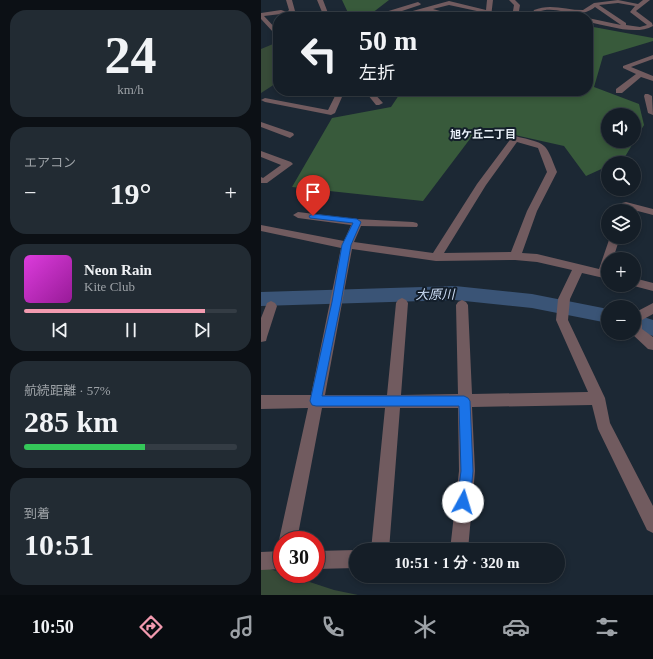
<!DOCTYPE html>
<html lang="ja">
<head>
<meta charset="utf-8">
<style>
  body { margin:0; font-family:"Times New Roman","Noto Sans JP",serif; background:#222b33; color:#f1f3f6; height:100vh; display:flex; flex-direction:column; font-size:15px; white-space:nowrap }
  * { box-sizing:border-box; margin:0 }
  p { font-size:13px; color:#9da2a7 }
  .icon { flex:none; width:22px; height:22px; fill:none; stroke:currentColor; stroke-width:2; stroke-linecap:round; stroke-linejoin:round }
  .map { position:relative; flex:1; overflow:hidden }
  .panel { display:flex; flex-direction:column; gap:10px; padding:10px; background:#0c1015; width:261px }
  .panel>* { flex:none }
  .guide { position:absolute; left:12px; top:12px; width:320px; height:84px; border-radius:16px; box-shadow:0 2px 6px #0003,0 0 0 1px #343c44; background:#151e27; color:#f1f3f6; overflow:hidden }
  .tools { position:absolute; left:340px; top:108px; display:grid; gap:8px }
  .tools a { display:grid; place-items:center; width:40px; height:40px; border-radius:50%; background:#151e27; box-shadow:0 2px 6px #0003,0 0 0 1px #343c44; font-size:20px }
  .speed { position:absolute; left:12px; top:531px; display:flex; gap:8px; font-size:20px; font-weight:700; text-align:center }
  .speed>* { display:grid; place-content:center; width:52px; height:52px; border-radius:50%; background:#151e27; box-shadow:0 2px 6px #0003,0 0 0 1px #343c44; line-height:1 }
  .speed .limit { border:6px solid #d22; background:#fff; color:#111 }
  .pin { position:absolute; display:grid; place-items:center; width:34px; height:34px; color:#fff; margin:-41px -17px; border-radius:50% 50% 50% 0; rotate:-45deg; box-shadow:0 0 4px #0007 }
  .pin .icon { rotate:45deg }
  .me { position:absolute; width:44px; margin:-22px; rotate:6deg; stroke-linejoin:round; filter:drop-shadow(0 0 3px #0008) }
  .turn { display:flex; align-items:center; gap:14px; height:84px; padding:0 20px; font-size:18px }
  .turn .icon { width:52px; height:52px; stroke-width:2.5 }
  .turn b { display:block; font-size:28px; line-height:34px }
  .big { font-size:30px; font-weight:600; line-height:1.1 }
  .panel .widget { flex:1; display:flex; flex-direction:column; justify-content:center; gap:6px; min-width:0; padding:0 14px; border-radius:16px; background:#222b33 }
  .panel .dial { align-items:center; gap:0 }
  .dial b { font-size:52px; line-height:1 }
  .song { display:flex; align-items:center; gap:12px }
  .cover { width:48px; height:48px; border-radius:6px; background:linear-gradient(135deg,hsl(300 70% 55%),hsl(300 70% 35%)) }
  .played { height:4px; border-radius:2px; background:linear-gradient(90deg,#f29aaf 85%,#343c44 85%) }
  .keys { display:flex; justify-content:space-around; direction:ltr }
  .heat { display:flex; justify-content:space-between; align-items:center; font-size:22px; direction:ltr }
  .charge { height:6px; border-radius:3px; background:linear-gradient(90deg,#34c759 57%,#343c44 0) }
  .trip { position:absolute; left:88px; top:543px; width:216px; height:40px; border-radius:20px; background:#151e27; box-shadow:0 2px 6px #0003,0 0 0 1px #343c44; font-weight:600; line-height:40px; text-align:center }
  .dock { display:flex; height:64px; justify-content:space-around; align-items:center; background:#080c10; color:#9da2a7 }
  .dock .icon { width:28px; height:28px }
  .dock .on { color:#f29aaf }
  .dock b { font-size:18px; color:#f1f3f6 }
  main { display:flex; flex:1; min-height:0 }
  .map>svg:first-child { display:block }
</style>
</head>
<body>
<main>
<section class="panel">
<div class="widget dial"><b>24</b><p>km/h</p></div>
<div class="widget"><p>エアコン</p>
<div class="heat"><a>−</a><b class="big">19°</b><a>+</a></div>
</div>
<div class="widget">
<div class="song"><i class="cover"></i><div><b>Neon Rain</b><p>Kite Club</p></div></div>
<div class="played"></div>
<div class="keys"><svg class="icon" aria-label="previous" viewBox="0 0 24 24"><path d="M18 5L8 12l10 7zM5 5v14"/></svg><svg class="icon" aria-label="pause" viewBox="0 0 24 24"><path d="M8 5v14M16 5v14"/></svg><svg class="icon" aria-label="next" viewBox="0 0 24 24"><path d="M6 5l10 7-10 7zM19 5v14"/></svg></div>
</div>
<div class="widget"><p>航続距離 · 57%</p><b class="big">285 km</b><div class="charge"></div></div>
<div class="widget"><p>到着</p><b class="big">10:51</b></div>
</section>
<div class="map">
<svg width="392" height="595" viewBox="0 0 392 595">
  <rect width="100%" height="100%" fill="#1c2834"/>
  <path fill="#374b38" d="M17,42V82L0,93V49Z
    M0,566L73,590L97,595H0Z"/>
  <path fill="#385a3b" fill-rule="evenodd" d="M81,0H128L106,17H89Z
    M327,26L392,38V41L342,56L333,87L378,104L383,125L362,160L355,163H347V166L325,176L303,146L218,127L162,201L31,187L71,118L130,107L140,92L327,91ZM347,115H373V141H347Z"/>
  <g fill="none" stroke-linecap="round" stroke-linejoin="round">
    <path fill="#3a5476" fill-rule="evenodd" d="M194,286L271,294L347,309V323L271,308L194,300L0,306V292Z
      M373,314L392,320V336L373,330Z"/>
    <path fill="#715b5f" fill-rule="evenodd" d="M25,0H31L34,11L32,13L46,17H35L20,14L3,16L17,31L12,32L0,19V13L20,10L26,12L28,10Z
      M56,0H62L67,13L58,17H50L61,12Z
      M226,0H232L230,17H224L225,13L188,5L172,9L200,17C188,17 175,10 165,11C157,11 150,17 141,17L148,12L188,1L225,10Z
      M248,0H254L259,5L257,17H251L253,5Z
      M357,0L377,4L382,0H389L375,11L391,23L392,26C374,36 346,25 327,22V18L360,25L334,7C315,22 297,4 277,12L276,17H270L273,10C289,3 305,10 322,10L333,3ZM357,3L374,6L369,12L386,25L379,27L365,25V23L338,5Z
      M157,2L160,4L159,5L123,17H116L121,13Z
      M392,55V59L370,67L392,76V81L380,77L361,93H355V89L375,74L362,68V66Z
      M54,91L78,93L111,91L122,103L118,105H115L107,95L105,94L81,97L74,113L70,115L4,102L0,100L4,98L67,110L74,96L55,93Z
      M384,94H387L391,96L392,115L387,113L383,96Z
      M0,122L32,133L33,135L29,138L0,127Z
      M254,136C286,144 284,141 296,172L276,211L261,253L276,254L338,269L349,237H359L352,259H347V279L321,273L309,299L307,320L344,398L349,423L392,506V533L386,530L337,429L331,405L211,407L214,471L207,550H189L198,471L197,408H139L128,550H110L124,408H61L36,540H21V546L18,540L47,408L0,409V395H50L80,248L0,231V225L83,241L90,225L37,218L32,215L37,212L96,219L152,222L156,223L157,225L156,227L100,226L93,242L172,253L216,184L251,137ZM256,142L277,148L286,172L266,211L250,252L183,253L225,185ZM91,249L175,261L254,260L276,262L311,270L297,299L295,320L327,392L211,394L207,305L205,302L201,300L197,302L195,305L197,394L140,395L147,303L145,300L141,298L137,300L135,303L126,395H64Z
      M0,151L30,162L32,164L6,183H0V177L2,178L20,165L0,157Z
      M365,202L392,209V215L369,209L368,211H358L361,203Z
      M373,278L392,283V291L369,285H373Z
      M10,301L14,303L16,306L6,337L5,341L0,342V318L6,303Z
      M392,303V314L381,320V329L392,337V350L387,349L370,333H373V313Z
      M95,550V568L55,569V551Z
      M21,551V569L0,570V552Z"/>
  </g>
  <path fill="#1a73e8" stroke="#114b97" d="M52,214L96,219L100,222L90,245L80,302L61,396H203L207,398L209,401L212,471L209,502L207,507L202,509L198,507L196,502L200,471L198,406H55L51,405L49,401L71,302L81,245L92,223L49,218L48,216Z"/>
  <g text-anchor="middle" stroke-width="4" stroke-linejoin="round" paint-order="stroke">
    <g font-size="11" font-weight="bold" fill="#ecf4fc" stroke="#131e2a">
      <text x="222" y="138">旭ケ丘二丁目</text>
    </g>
    <g font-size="13" font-style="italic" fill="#ccddf5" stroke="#131e2a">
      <text transform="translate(174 294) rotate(-1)" y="5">大原川</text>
    </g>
  </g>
</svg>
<div class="tools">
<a><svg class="icon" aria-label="sound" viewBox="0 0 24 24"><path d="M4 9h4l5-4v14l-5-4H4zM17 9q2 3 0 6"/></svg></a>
<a><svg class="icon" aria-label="search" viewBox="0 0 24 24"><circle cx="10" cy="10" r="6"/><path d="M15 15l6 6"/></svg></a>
<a><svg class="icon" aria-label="layers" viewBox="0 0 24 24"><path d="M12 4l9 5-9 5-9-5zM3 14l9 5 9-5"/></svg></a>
<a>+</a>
<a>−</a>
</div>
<div class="speed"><div class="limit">30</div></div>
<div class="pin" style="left:52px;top:216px;background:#d93025"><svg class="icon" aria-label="arrive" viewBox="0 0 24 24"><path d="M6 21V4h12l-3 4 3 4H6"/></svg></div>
<svg class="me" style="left:202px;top:502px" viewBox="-20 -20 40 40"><circle r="19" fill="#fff"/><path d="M0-13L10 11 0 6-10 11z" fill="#1a73e8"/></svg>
<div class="trip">10:51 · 1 分 · 320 m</div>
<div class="guide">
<div class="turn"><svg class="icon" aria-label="left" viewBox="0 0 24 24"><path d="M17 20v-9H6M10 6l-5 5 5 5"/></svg><div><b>50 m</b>左折</div></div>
</div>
</div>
</main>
<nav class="dock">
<b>10:50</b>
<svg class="icon on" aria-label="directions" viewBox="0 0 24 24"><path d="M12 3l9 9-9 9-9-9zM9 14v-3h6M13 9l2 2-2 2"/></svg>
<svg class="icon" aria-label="music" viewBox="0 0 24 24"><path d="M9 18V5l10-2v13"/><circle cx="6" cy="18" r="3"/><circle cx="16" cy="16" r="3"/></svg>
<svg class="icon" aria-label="phone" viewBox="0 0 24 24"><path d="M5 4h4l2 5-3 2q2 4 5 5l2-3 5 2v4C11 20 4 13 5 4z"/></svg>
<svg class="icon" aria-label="climate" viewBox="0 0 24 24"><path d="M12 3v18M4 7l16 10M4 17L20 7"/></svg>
<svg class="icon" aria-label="car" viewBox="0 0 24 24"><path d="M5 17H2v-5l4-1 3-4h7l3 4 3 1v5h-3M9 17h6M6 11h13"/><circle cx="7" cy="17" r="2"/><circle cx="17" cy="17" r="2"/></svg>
<svg class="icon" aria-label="filters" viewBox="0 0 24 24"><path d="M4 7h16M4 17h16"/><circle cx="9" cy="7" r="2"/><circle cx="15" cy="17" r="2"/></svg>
</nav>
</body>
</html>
